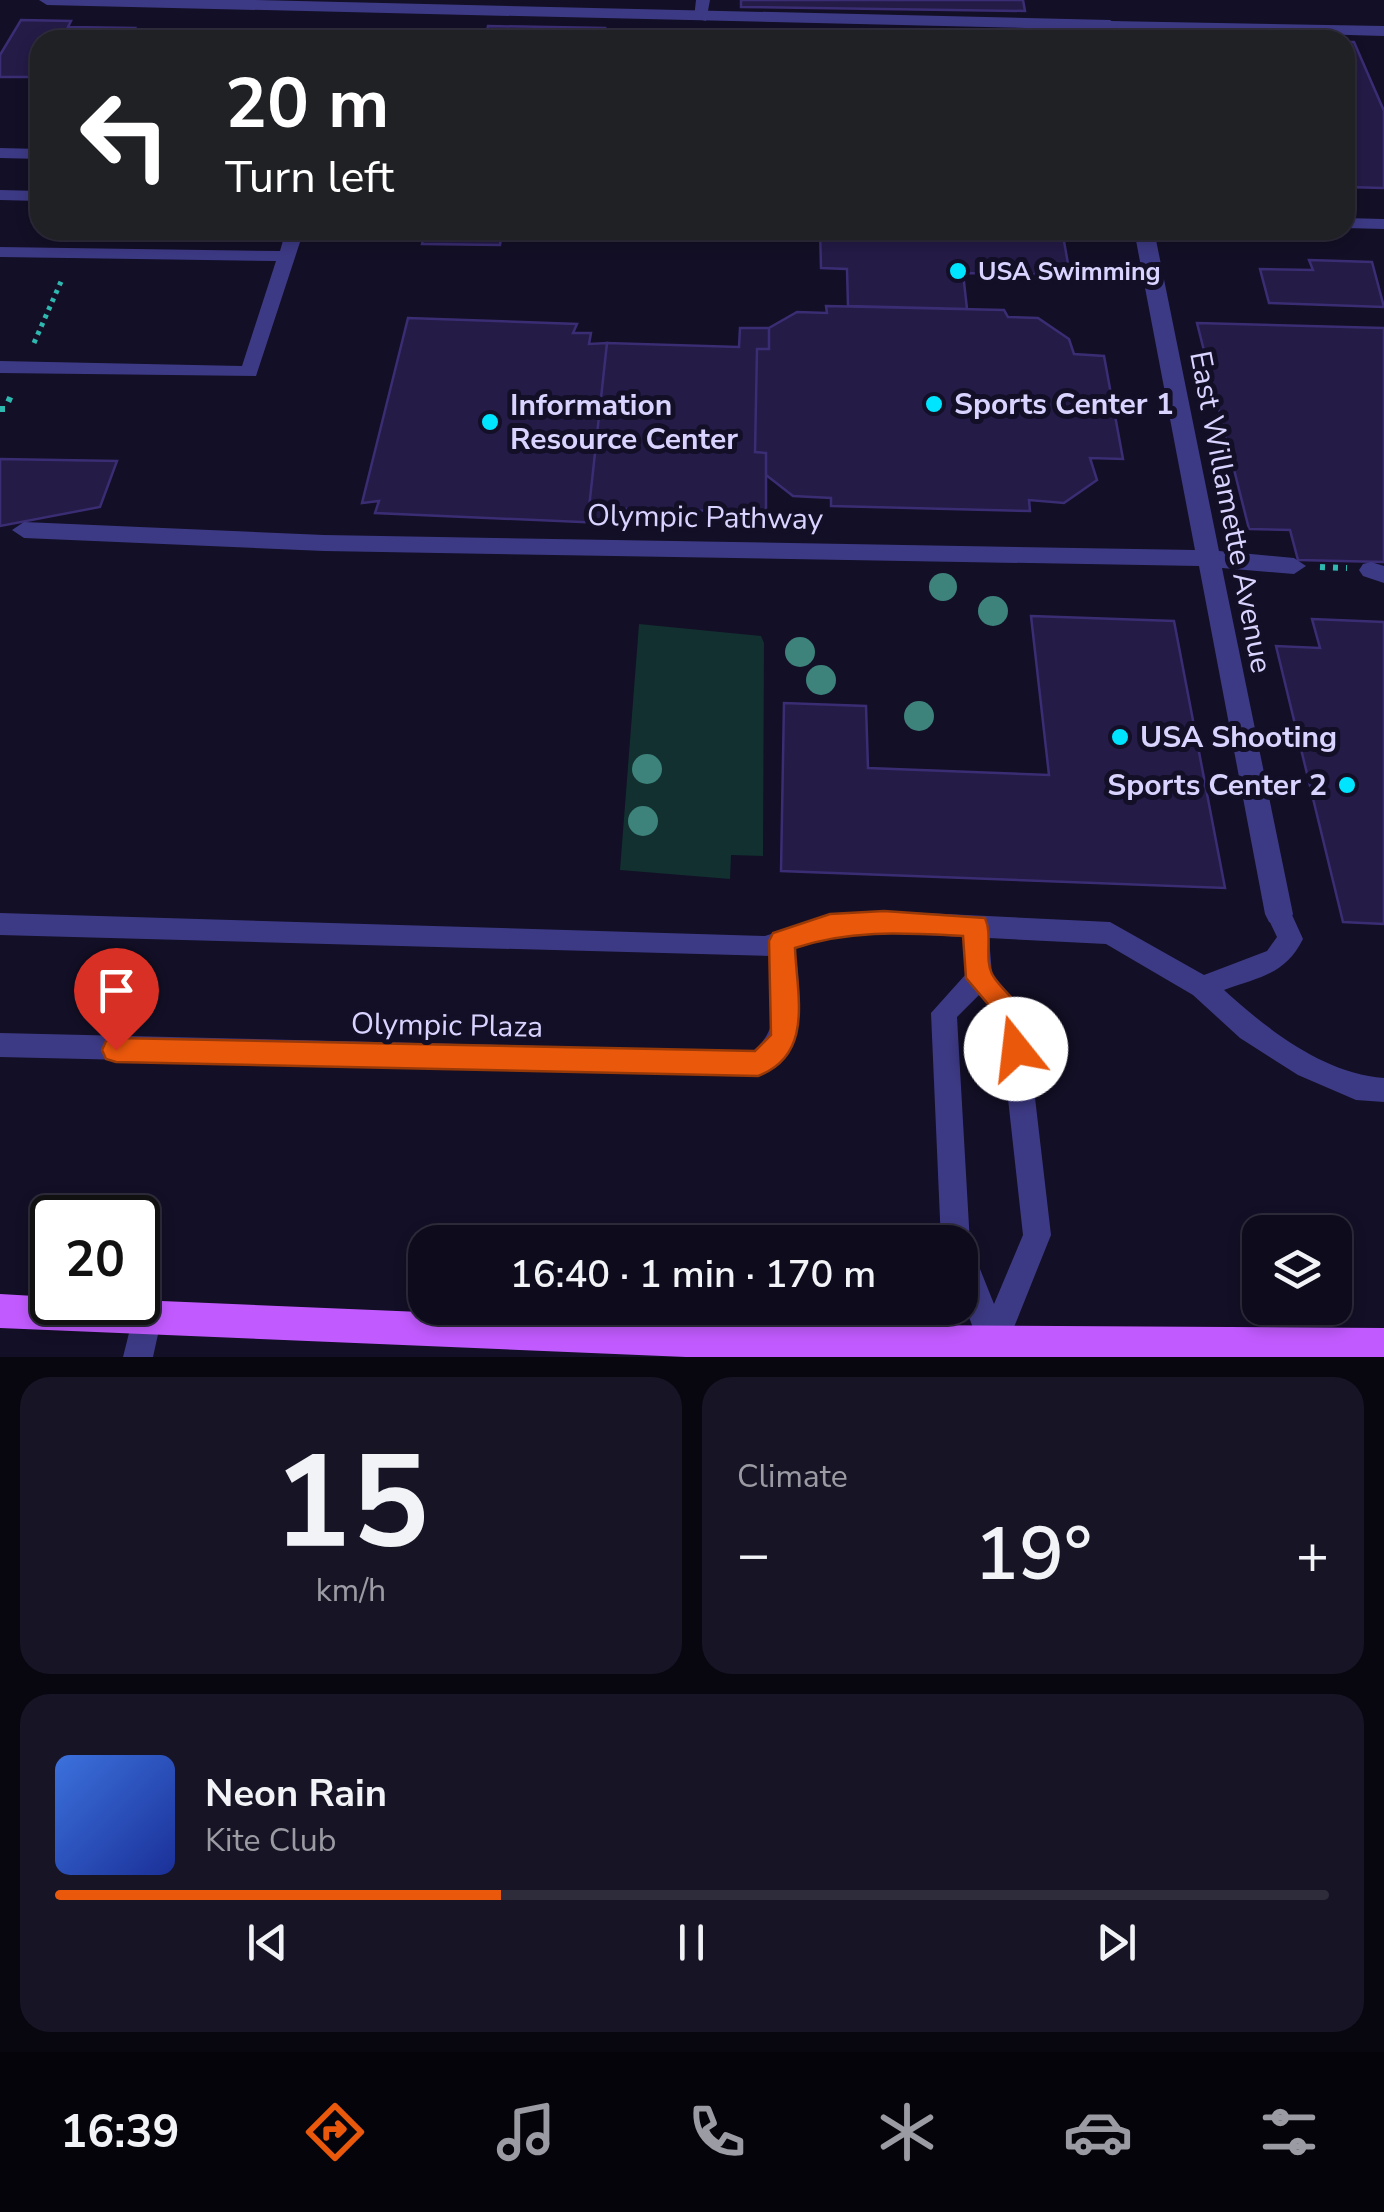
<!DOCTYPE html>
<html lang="en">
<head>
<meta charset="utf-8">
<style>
  body { margin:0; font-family:"Nunito Sans",sans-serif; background:#171425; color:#f1f3f6; height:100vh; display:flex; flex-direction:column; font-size:38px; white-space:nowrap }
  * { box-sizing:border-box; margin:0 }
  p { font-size:32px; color:#9b9ba3 }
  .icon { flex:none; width:55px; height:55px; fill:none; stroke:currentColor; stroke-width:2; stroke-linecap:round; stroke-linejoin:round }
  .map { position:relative; height:1357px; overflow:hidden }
  .drawer { display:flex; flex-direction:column; gap:20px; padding:20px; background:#08060f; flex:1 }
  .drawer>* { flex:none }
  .guide { position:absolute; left:30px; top:30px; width:1325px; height:210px; border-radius:30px; box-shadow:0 5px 15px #0003,0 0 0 2px #2e2b3b; background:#202124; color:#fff; overflow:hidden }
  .buttons { position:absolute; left:1242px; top:1215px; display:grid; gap:20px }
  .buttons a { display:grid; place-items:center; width:110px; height:110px; border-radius:20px; background:#0e0b1c; box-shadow:0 5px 15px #0003,0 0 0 2px #2e2b3b; font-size:50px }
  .speed { position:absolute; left:30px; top:1195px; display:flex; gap:20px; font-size:50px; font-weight:700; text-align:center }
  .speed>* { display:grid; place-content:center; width:130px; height:130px; border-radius:50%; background:#0e0b1c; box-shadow:0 5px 15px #0003,0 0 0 2px #2e2b3b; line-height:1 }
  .speed .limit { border:5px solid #111; border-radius:15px; background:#fff; color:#111 }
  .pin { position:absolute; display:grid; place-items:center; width:85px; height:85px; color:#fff; margin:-102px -42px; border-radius:50% 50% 50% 0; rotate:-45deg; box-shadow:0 0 10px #0007 }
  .pin .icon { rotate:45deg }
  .me { position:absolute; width:110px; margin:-55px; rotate:344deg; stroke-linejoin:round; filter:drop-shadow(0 0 8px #0008) }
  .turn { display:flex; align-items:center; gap:35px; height:210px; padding:0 30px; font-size:45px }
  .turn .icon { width:130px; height:130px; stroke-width:2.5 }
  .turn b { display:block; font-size:70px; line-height:85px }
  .big { font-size:75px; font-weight:600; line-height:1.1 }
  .drawer .card { flex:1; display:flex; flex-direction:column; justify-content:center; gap:15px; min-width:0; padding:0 35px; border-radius:30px; background:#171425 }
  .drawer .dial { align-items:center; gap:0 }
  .dial b { font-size:130px; line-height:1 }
  .song { display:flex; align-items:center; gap:30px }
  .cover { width:120px; height:120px; border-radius:15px; background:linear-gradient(135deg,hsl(220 70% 55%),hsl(230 70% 35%)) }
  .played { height:10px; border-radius:5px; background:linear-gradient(90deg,#ea580c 35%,#2e2b3b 35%) }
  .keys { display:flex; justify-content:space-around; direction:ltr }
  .heat { display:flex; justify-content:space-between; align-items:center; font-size:55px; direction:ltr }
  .drawer .tiles { flex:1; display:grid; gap:20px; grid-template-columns:1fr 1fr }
  .card:last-child { grid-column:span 2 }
  .trip { position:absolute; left:408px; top:1225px; width:570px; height:100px; border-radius:30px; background:#0e0b1c; box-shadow:0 5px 15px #0003,0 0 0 2px #2e2b3b; font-weight:600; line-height:100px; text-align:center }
  .tabs { display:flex; height:160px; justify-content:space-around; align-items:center; background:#06040b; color:#9b9ba3 }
  .tabs .icon { width:70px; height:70px }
  .tabs .selected { color:#ea580c }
  .tabs b { font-size:45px; color:#f1f3f6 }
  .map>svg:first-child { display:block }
</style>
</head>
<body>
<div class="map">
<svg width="1384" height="1357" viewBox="0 0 1384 1357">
  <rect width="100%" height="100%" fill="#130f26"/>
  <path fill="#12302f" d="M639,624L761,636L764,643L763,856L731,855L730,879L620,870Z"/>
  <path fill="#241b47" stroke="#3b2d73" stroke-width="2.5" d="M741,0H1023L1025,11L741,7Z
    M21,20L71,21L68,27L135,28L129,40H40L36,77H0V55Z
    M488,26L605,28L603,40H485Z
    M1345,42H1354L1384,111V188L1345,187Z
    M425,230H551L549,239L501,238L500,245L422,244Z
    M820,230H1062L1070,275L963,273L967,309L848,306L847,269L821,268Z
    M1309,260L1372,262L1384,307L1269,303L1260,269L1313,270Z
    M826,306L1004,310L1008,317L1038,318L1069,339L1074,354L1104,356L1123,459L1090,458L1097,480L1064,503L1029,500L1030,511L831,506V498L793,496L766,475V453L755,452L757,349H769V328L797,312L827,313Z
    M408,318L577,324L573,333H591L589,344L607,343L589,508L626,509L625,524L375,513L379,501L362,503Z
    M1197,323L1384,328V562L1298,560L1290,530L1249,529Z
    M740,328H769V349H757L755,452L766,453V512L589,508L607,343L739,347Z
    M0,459L117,461L100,507L0,526Z
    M1031,616L1174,621L1225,888L781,871L784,703L866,706L868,768L1049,775Z
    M1312,619L1384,622V924L1343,922L1276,646L1320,648Z"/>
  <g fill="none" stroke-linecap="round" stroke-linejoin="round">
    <path stroke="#2fb8b0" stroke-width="5" stroke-dasharray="4 5" stroke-linecap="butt" d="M34,343L63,277"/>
    <path stroke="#2fb8b0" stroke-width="6" stroke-dasharray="5 8" stroke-linecap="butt" d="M0,409H5L13,391
      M1320,567L1347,568"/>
    <path fill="#3d3a85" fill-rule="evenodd" d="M696,0H710L706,21L694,18Z
      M1110,21L1384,26V36L1105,28V22Z
      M0,148L40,149V159L0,158Z
      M0,190L40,191V201L0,200Z
      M1345,218L1384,219V229L1345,228Z
      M286,230H304L256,376L0,373V361L242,366L276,261L0,257V247L280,251Z
      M1279,903L1288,906L1303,939C1285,975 1259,977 1224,990C1268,1030 1323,1073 1384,1078V1102L1356,1100L1298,1075L1240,1038L1193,995L1106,944L989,938L992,974L1025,1012L1051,1235L1004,1352L993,1356L982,1352L960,1293V1242H941L931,1013L966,974L963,937C905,934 851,929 795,948C800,992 811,1055 758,1075L0,1057V1033L753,1051C783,1028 774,988 771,956L0,935V913L765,936L831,914L884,911L1110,922L1204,975L1267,951L1277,937L1266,914L1270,906ZM979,995L999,1017L1023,1235L994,1304L970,1244L957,1017Z
      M147,1301L158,1305L162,1316L153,1357H123L136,1305Z"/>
    <path fill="#3d3a85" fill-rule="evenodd" d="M1134,230H1154L1219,551L1294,558L1306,566L1294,574L1222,568L1293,914L1289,922L1279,926L1269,922L1265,914L1199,566L324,551L24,538L12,530L24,522L324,535L1195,550Z
      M1371,562L1384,566V583L1363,576L1359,570L1363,564Z"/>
    <path fill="#3d3a85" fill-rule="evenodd" d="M39,0H256L1110,20L1118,25L1110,30L47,5Z"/>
    <path fill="#c25bff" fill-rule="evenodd" d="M0,1294L52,1297V1302L138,1300L704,1324L1384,1328V1357H686L0,1328Z"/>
  </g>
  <g fill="#3d827b">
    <circle cx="943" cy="587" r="14"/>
    <circle cx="993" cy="611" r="15"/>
    <circle cx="800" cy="652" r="15"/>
    <circle cx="821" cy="680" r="15"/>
    <circle cx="919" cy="716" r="15"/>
    <circle cx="647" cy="769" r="15"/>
    <circle cx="643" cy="821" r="15"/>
  </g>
  <path fill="#ea580c" stroke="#983908" stroke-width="2.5" d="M884,911L985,918C993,935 984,958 992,974C1005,999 1046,1013 1026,1058L1016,1061L1007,1058L999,1017L966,978L963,936C905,933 851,929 795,948C797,996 814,1055 758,1076L116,1062L106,1059L102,1050L106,1041L116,1038L755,1051L771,1035L769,941L773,933L830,914Z"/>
  <g fill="#00e5ff" stroke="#130f26" stroke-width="4">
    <circle cx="958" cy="271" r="10"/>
    <circle cx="934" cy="404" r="10"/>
    <circle cx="490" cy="422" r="10"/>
    <circle cx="1120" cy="737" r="10"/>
    <circle cx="1347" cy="785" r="10"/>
  </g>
  <g text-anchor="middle" stroke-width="10" stroke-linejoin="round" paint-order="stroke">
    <g font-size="25" font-weight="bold" fill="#d9d4ff" stroke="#130f26" text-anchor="start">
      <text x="978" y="280">USA Swimming</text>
    </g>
    <g font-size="30" font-weight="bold" fill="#d9d4ff" stroke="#130f26" text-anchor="start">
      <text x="954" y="414">Sports Center 1</text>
      <text x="510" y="415">Information<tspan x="510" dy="34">Resource Center</tspan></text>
      <text x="1140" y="747">USA Shooting</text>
      <text x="1327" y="795" text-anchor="end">Sports Center 2</text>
    </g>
    <g font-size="30" fill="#d9d4ff" stroke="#130f26">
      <text transform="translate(1231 512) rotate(79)" y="10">East Willamette Avenue</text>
      <text transform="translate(705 517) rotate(1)" y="10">Olympic Pathway</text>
      <text transform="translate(447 1025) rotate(1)" y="10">Olympic Plaza</text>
    </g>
  </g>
</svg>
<div class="buttons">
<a><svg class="icon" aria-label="layers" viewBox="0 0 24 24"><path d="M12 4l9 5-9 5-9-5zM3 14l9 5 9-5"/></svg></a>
</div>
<div class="speed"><div class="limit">20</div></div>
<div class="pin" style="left:116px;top:1050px;background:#d93025"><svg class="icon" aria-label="arrive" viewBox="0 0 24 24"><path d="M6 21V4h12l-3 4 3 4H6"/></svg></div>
<svg class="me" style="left:1016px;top:1049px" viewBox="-20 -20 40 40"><circle r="19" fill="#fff"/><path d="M0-13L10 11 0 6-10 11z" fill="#ea580c"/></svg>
<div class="trip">16:40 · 1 min · 170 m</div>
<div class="guide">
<div class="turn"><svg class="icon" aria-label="left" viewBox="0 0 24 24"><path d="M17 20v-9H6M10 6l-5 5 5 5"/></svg><div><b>20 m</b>Turn left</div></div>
</div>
</div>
<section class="drawer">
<div class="tiles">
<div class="card dial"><b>15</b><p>km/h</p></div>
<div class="card"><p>Climate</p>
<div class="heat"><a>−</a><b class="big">19°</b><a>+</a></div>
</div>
<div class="card">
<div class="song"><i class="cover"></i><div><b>Neon Rain</b><p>Kite Club</p></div></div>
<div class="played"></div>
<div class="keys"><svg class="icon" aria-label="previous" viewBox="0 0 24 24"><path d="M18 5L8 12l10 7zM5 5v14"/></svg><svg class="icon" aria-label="pause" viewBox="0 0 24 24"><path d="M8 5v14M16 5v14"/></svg><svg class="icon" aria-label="next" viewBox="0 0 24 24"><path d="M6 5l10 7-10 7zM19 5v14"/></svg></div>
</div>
</div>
</section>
<nav class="tabs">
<b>16:39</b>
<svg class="icon selected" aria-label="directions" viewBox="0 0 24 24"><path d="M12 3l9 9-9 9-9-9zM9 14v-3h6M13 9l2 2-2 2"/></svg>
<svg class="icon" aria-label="music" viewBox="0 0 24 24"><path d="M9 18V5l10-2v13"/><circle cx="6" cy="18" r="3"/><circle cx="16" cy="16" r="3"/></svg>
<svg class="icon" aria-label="phone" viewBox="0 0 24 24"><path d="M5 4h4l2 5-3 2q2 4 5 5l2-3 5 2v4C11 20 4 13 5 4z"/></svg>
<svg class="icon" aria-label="climate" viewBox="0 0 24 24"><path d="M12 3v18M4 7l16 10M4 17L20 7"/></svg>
<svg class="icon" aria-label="car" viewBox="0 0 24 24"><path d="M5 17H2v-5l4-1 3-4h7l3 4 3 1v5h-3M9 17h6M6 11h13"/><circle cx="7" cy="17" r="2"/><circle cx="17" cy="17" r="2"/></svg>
<svg class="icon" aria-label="filters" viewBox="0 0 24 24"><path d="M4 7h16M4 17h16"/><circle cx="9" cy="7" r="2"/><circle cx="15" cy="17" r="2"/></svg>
</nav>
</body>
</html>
